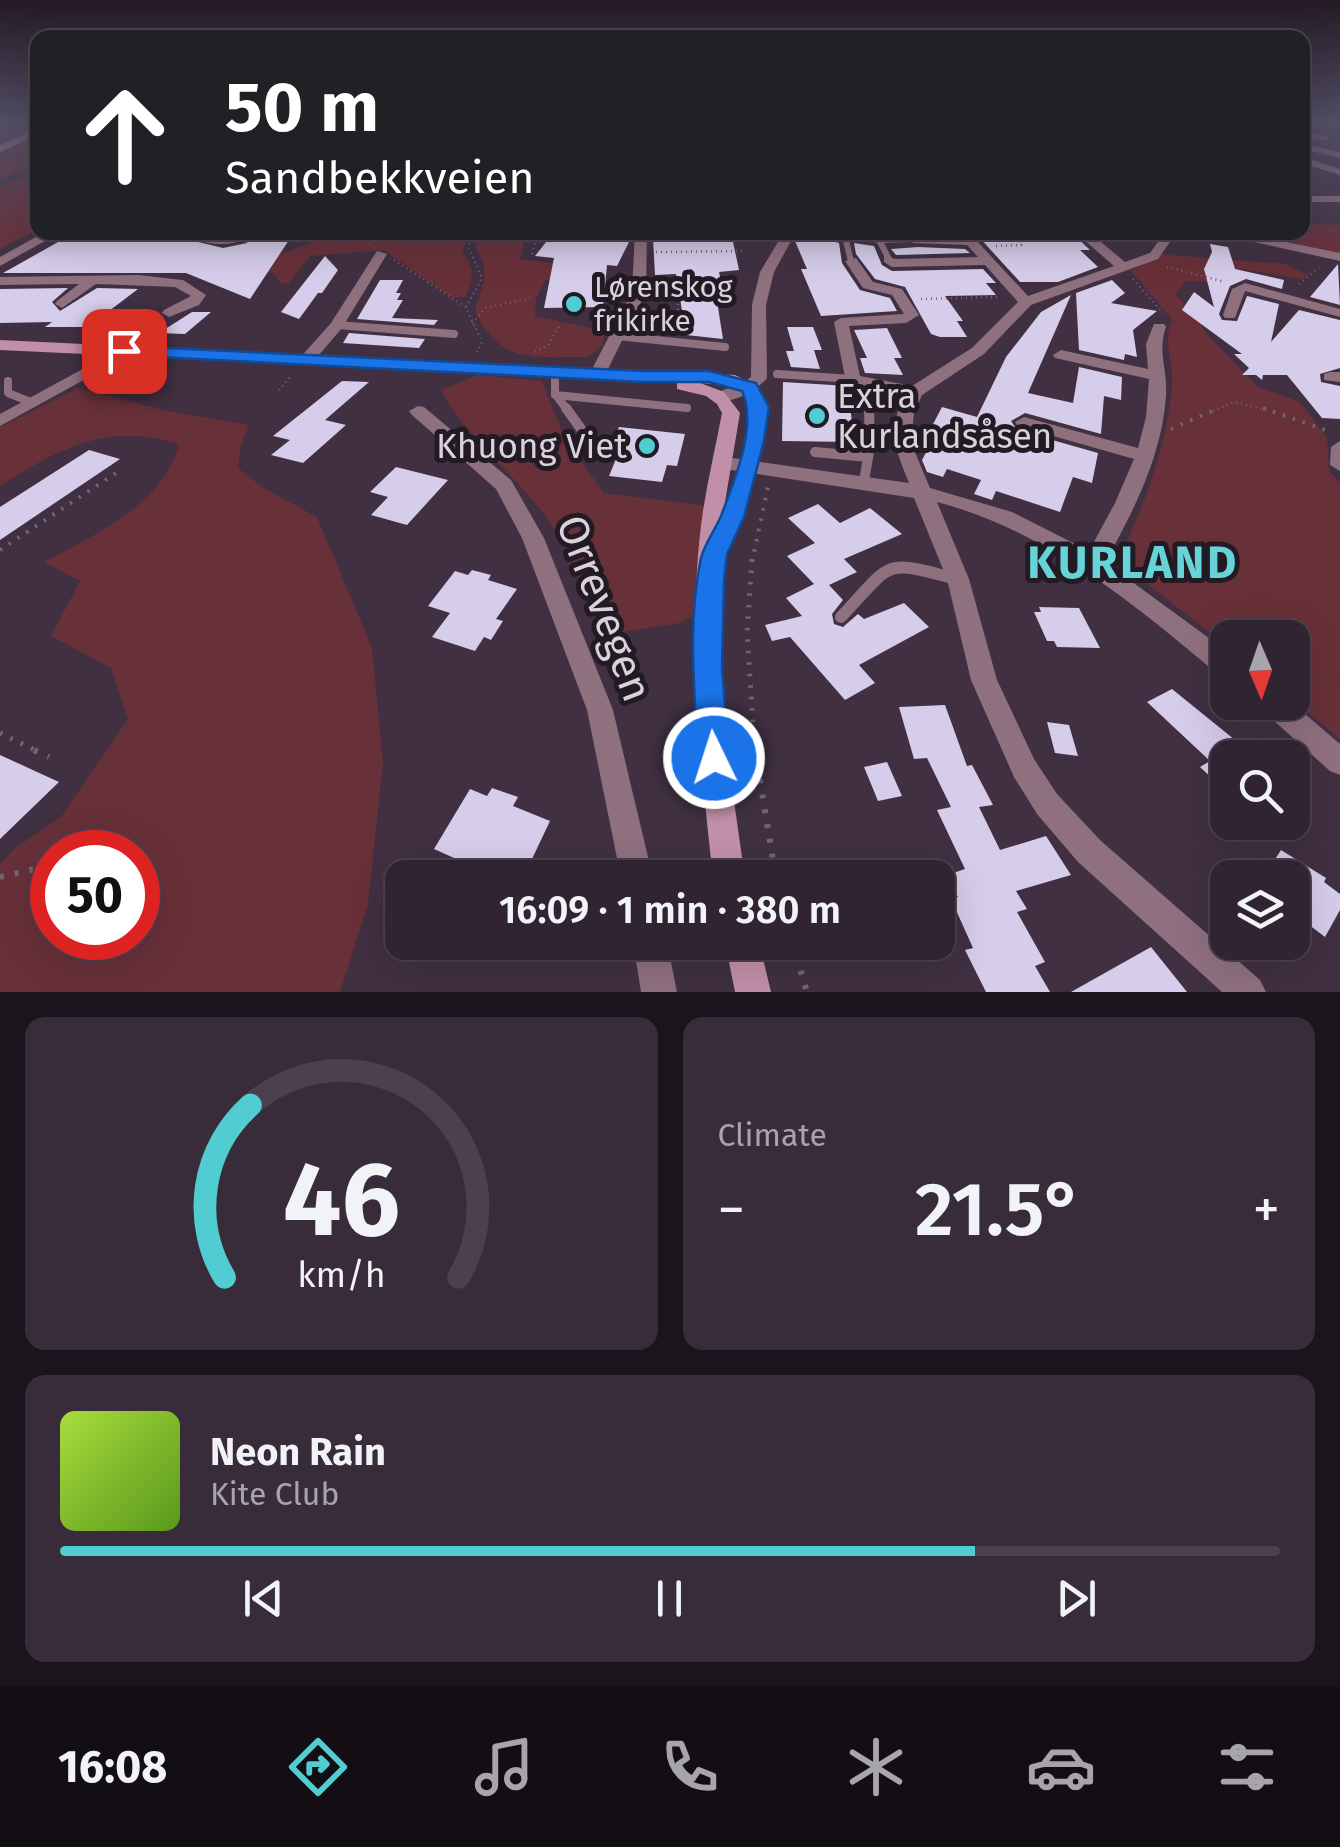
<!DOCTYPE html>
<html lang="en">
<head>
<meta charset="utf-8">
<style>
  body { margin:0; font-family:"Fira Sans",sans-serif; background:#382c3a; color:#f1f3f6; height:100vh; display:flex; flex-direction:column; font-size:38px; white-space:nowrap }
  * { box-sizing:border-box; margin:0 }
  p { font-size:32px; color:#a8a4ac }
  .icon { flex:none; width:55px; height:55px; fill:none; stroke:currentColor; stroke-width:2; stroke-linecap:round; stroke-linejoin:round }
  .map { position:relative; height:992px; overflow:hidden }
  .panel { display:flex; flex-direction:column; gap:25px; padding:25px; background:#1a141c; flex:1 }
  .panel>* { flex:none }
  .guide { position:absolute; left:30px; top:30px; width:1280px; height:210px; border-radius:20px; box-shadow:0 10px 40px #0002,0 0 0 2px #4b414d; background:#202124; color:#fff; overflow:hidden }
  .needle { width:65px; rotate:178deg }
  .controls { position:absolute; left:1210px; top:620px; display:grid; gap:20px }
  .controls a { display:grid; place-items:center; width:100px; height:100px; border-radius:20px; background:#302432; box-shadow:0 10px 40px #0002,0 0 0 2px #4b414d; font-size:50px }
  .speed { position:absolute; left:30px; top:830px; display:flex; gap:20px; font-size:50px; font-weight:700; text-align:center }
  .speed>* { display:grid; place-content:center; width:130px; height:130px; border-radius:50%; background:#302432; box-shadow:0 10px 40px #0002,0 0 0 2px #4b414d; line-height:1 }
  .speed .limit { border:15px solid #d22; background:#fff; color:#111 }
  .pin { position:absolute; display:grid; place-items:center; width:85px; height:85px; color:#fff; margin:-42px; border-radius:20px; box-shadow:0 5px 15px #0006 }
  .me { position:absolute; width:110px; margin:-55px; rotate:356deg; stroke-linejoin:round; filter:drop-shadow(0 0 8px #0008) }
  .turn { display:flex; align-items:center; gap:35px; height:210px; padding:0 30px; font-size:45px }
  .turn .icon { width:130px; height:130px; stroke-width:2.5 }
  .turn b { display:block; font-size:70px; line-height:85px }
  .big { font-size:75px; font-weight:600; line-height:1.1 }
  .panel .widget { flex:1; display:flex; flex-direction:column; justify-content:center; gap:15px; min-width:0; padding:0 35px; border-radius:20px; background:#382c3a }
  .panel .dial { align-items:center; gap:0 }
  .dial svg { height:260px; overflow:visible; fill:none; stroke:#4b414d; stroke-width:7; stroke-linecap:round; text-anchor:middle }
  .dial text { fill:#f1f3f6; stroke:none }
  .song { display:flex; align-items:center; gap:30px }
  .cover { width:120px; height:120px; border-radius:15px; background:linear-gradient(135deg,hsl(80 70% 55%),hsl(90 70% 35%)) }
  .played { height:10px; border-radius:5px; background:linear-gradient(90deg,#51ccd1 75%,#4b414d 75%) }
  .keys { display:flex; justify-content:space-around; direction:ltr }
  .heat { display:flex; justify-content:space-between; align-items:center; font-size:55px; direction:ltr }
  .panel .tiles { flex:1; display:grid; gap:25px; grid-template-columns:1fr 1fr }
  .widget:last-child { grid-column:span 2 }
  .trip { position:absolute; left:385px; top:860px; width:570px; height:100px; border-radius:20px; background:#302432; box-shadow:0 10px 40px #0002,0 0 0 2px #4b414d; font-weight:600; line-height:100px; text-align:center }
  .tabs { display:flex; height:160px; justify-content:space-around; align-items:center; background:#130e14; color:#a8a4ac }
  .tabs .icon { width:70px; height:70px }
  .tabs .active { color:#51ccd1 }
  .tabs b { font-size:45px; color:#f1f3f6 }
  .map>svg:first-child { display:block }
</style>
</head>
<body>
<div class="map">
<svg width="1340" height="992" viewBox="0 0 1340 992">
  <rect width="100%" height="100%" fill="#403042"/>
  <path fill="#683039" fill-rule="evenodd" d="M0,122H37V166L0,180Z
    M37,171V230L0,249V187Z
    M1303,224L1340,225V254L1250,233L1302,232Z
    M326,233H470L462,252C475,268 474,279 465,297H452L383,250L310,256L289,283H280L273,273L254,267L258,261L313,243Z
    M482,233H521L525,238L520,259L580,267L581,280H545L536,299L535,316L605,331L603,345L588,357C534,356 502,366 475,312C481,285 493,273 475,248Z
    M1158,254L1285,264L1309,275L1302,279L1243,269L1231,271L1211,282L1186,281L1175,295L1200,318L1203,330L1258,387L1300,402L1327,438L1329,471L1340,483V739L1293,700L1292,638H1228L1227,646L1117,560C1143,512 1167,443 1172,388C1174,363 1162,345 1172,319L1131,271Z
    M478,375L542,381L565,439L604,493L709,506L693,616L680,623L604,635C588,603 577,566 558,535C526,481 471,447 441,390Z
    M78,388L167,411L249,425L241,445L238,468L262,487L317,517L372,648L383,763L368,904L340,992H0V864L15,848L61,817L128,719L111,668L51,636L80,581L44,562C94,535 163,505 179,444C106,422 60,448 0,486V427ZM52,852H138V938H52Z"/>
  <path fill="#d5cde9" d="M88,232H157L223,248L247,243L248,236L293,234L250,299L186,273H3L67,237H81Z
    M554,232H625L622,238H631L617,266L607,265L603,307L544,308L554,258L535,256Z
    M800,232L839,243L842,263L860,290L890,298L897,311L821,316L801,269H807L795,241Z
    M932,232H1071L1090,250H1080L1098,267L1058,282H1020L978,236Z
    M732,237L739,270L719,272L725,301H717L723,339L686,335L676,274L655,275L653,238Z
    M854,243L874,246L882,265L892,271L983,269L996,283H986L996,295L945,296L963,321H957L967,337H940L931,334L905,287L875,279L856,254Z
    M1210,244L1228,247L1235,269L1284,280L1282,289L1246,279L1230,286L1219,314L1222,320L1237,321L1247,296L1279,304L1271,342L1299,310L1340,320V368L1320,374L1321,382L1340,386V419L1322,418L1287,375H1263L1262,380L1256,375H1242L1249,368L1234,354H1242L1182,310L1194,292L1214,307L1204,269L1212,252Z
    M918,247L965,249L970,253L896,255L891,249Z
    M325,256L338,270L322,293H318L299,319L281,312Z
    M1338,264L1340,305L1310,297Z
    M380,280H403L396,293H401L397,300H403L392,318L438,320L434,325L357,319Z
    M1112,280L1125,293L1111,303L1157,311L1133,330L1137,357L1125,354L1124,360L1079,350L1076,293Z
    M68,288L52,302L60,311L97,288L138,289L88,327H45L52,322L0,323V289Z
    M1071,295L1028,393L1073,403L1079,367L1122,377L1121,400L1104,396L1101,434L1025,413L1011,421L1017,430L1098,453L1092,483L1073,477L1060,512L996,491L992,500L974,494L981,480L947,469L943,477L927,472L922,460L938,430L931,428L942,407L977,417L1006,357L1041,312Z
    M192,312H211L185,334L159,333Z
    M787,327H813L822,350H814L820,369L791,367L786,351H794Z
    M887,328L902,358H894L903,375L865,373L860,358H867L854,330Z
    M349,333L425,339L419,348L343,343Z
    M342,381L369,382L325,420L346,425L303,463L271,455L290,440L273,436Z
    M783,382L848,386L854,442L782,441Z
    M619,427L685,434L677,466L667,465L662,482L609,476L616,459L607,458Z
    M89,450L120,459L0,540V507Z
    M396,467L448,480L407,525L371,515L388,497L370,492Z
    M818,504L840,523L870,508L902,534L844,559L857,572L829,585L843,600L832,614L834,624L843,627L858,614L864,619L904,603L929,627L859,665L875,683L845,700L790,637L772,641L765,625L802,616L786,598L814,584L787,556L815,543L788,518Z
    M472,570L491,575L488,580L517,589L496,619L503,621L491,640L484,637L475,651L432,637L450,613L428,606L455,571L468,575Z
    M1039,607L1079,608L1100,648L1057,647L1054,641H1047L1034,612H1041Z
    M1172,689L1235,740L1228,745V777L1217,783L1200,767L1210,761L1147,702Z
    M945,705L967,766L972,765L993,805L979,807L1000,850L1046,836L1071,875L1016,891L1027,909L1017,912L1045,962L1035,966L1050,992H986L965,950L973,948L951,899L958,897L947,875L965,869L937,810L951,807L927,758L914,759L899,707Z
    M1047,722L1069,725L1078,756L1055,753Z
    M0,755L59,782L0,839Z
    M887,762L902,796L878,801L864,767Z
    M492,788L518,797L513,806L550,821L523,878H455L463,862L434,849L470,789L487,796Z
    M1281,850L1326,878L1324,882L1340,894V910L1325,937L1292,912V878H1278L1268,870Z
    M1151,947L1187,992H1071Z"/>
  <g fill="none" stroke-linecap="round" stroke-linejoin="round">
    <path stroke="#726474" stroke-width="2.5" stroke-dasharray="1 4" stroke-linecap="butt" d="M0,175L38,156
      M360,232L370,244
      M996,246L1021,245L1023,240L1017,232
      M656,252L746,251
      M532,254L538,232
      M394,260L466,307L482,342L477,352
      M1167,267L1225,282
      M658,279L738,278
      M677,279L679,328
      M1133,279L1163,313
      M1299,284L1319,268
      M921,299L997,297
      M466,307L482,278L468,246L475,232
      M647,322H678
      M472,323L486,308L534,297
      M535,352L548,345L560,325
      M279,390L291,376
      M1213,411L1234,402L1270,411"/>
    <path stroke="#726474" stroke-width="4" stroke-dasharray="2.5 8" stroke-linecap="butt" d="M1263,408L1331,432
      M1171,429L1219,408
      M0,550L122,469
      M752,562L768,487"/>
    <path stroke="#726474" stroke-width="5" stroke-dasharray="2.5 9" stroke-linecap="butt" d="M752,559L747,633L755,752
      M0,733L39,752"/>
    <path stroke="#726474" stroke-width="6" stroke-dasharray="4 11" stroke-linecap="butt" d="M34,750L49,757
      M755,750L776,878
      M0,877L52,865
      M792,942L807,992"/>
    <path stroke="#8f707f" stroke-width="5" d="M1302,135L1326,138"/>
    <path stroke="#8f707f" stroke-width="6" d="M816,232L845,237L856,232
      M855,236L879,240L889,259
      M845,237L851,261
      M879,240L913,239"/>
    <path stroke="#8f707f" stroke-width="8" d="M337,325L454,334
      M617,336L725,347
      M555,373V395L687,408
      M777,374L852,379
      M8,381V393L33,403
      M556,395L568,411
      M869,395V411"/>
    <path stroke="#8f707f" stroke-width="10" d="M566,408L596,450
      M815,452L868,457
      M864,481L870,446L869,408"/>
    <path stroke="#8f707f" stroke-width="12" d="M841,617C894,561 881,559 957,579"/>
    <path fill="#8f707f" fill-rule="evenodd" d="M1304,144L1340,152V158L1302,149Z
      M1302,157L1340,169V175L1302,163Z
      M1302,196H1340V202H1302Z
      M45,232H61L0,266V257Z
      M184,232L240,235L246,239C228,247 200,246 184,232Z
      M635,232H647L646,292L605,375L597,380L591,378L589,375L632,292Z
      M784,232H796L774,272L766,305L767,378C755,392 734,403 715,401V393L743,383L751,377L752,305L760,272Z
      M1075,232H1089L1125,262L1150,253L1165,232H1177L1158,259L1031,305L984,354L922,395L914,413L911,443L930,488L1012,512L1089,551L1115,503L1134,459L1018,426L1015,422L1024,417L1138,448L1146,417L1149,379L1055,358L1053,355L1061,350L1148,369L1146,344L1154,324H1164L1166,327C1157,351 1168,371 1166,396C1162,455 1134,511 1105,562L1228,652V677L1219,675C1133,603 1047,531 937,502L969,579L997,680L1034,759L1057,794L1100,840L1260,980L1266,992H1222L1078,862L1037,814L1014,777L971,680L947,579L914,498L725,469L716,463L725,457L909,483C895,448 887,431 905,395L846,382L834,322L841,318L904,314L892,295L863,288L845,261L856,258L873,282L902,289L919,315L906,323L849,326L860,376L912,386L972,348L1018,302L985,265L892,267L884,262V256L896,259L978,257L967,245L913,243L907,239L913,235L975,239L1028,296L1114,266Z
      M1209,232H1236L1340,253V261Z
      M377,251L387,254L342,328L312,363H300L298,360L331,323Z
      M138,275L183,280L206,295L199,305L169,317L162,313L164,310L191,296L175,287L96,284L62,308L55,304L57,301L79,284L0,285V277Z
      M1245,283L1340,309V317L1245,291L1235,318H1225L1223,315L1232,289Z
      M125,346L131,348V354L0,426V414Z
      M1330,372H1340V382L1324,380V374Z
      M418,406L424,407L511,480L544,538L613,710L653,878H621L587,710L522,538L496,489L412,415L409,411Z
      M1340,441V471L1330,465L1331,447Z
      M1258,702H1291L1340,744V775L1330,771L1262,710Z
      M633,942H667L677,992H641Z"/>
    <path fill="#c190a8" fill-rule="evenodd" d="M38,128V135L0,152V145Z
      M0,340L735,375L759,387L766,406L763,449L749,497L722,559L720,636L728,759L745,878H713C700,760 686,628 703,511C708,478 716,445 722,413L717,404L706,396L677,389V382L0,350ZM700,383L731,385L745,393C756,431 738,473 724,508L740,413L724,392Z
      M725,942H759L771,992H735Z"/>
  </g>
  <linearGradient id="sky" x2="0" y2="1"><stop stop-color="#231a24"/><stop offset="0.47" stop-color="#534e65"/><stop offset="1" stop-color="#534e65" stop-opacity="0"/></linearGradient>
  <rect width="1340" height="261" fill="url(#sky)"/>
  <path fill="#1a73e8" stroke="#114b97" stroke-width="2.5" d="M124,346L642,371H709L756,383L769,407L764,441L744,517L727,554L724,581L722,668L729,758L725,769L714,773L702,769L698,758C695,694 687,622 701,558C705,543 715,530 721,516C734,482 758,425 742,391L709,382H642L118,355V347Z"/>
  <g fill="#51ccd1" stroke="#221b23" stroke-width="4">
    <circle cx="574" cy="304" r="10"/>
    <circle cx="817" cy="416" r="10"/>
    <circle cx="647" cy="446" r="10"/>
  </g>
  <g text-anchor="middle" stroke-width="10" stroke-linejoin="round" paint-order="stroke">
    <g font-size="30" fill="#dbd1dc" stroke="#221b23" text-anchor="start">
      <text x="594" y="297">Lørenskog<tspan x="594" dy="34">frikirke</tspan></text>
    </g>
    <g font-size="35" fill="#dbd1dc" stroke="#221b23" text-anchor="start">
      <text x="837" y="408">Extra<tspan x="837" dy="40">Kurlandsåsen</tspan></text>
      <text x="627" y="458" text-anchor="end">Khuong Viet</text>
    </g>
    <g font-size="42" fill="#dbd1dc" stroke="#221b23">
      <text transform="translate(605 608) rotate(69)" y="15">Orrevegen</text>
    </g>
    <g font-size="45" font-weight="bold" letter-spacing="2.5" fill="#66d3d7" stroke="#221b23">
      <text x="1133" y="578">KURLAND</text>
    </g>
  </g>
</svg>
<div class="controls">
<a><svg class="needle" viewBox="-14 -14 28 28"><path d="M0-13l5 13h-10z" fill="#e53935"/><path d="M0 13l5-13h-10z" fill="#a8a4ac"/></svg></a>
<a><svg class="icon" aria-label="search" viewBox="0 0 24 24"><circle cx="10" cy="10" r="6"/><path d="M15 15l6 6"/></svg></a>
<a><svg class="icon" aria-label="layers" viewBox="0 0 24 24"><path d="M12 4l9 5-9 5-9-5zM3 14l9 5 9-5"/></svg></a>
</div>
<div class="speed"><div class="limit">50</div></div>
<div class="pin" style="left:124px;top:351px;background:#d93025"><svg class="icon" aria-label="arrive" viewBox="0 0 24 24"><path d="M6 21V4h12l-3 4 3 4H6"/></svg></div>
<svg class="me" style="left:714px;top:758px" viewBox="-20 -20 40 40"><circle r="17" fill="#1a73e8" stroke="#fff" stroke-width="3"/><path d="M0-11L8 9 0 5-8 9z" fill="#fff"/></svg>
<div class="trip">16:09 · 1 min · 380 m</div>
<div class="guide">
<div class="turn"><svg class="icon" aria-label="ahead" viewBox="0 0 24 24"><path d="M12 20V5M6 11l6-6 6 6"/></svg><div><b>50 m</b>Sandbekkveien</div></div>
</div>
</div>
<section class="panel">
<div class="tiles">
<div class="widget dial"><svg viewBox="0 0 100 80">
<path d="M14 69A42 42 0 1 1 86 69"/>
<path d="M14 69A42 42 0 0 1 22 16" stroke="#51ccd1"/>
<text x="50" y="56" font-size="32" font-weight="700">46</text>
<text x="50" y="72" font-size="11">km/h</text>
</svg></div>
<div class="widget"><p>Climate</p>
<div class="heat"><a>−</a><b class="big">21.5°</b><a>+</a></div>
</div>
<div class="widget">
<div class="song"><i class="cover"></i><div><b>Neon Rain</b><p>Kite Club</p></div></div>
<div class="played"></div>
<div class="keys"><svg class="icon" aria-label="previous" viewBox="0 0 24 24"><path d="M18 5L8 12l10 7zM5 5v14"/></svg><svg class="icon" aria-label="pause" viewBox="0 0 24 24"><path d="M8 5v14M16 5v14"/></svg><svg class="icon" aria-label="next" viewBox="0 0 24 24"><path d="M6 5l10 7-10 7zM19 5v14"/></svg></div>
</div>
</div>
</section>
<nav class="tabs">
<b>16:08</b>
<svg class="icon active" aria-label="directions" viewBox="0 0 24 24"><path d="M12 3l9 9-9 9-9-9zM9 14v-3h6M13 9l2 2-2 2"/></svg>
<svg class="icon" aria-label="music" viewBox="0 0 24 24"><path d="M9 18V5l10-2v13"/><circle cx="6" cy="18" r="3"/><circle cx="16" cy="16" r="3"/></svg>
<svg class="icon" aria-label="phone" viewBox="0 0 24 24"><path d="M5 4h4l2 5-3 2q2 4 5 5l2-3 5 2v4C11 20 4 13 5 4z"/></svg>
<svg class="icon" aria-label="climate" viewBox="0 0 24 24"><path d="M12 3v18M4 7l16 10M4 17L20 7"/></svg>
<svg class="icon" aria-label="car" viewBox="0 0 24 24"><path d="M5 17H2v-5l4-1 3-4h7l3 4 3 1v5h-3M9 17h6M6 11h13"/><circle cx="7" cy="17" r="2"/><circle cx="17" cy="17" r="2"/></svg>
<svg class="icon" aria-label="filters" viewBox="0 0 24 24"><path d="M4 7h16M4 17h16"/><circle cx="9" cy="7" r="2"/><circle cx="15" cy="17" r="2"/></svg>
</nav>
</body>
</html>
